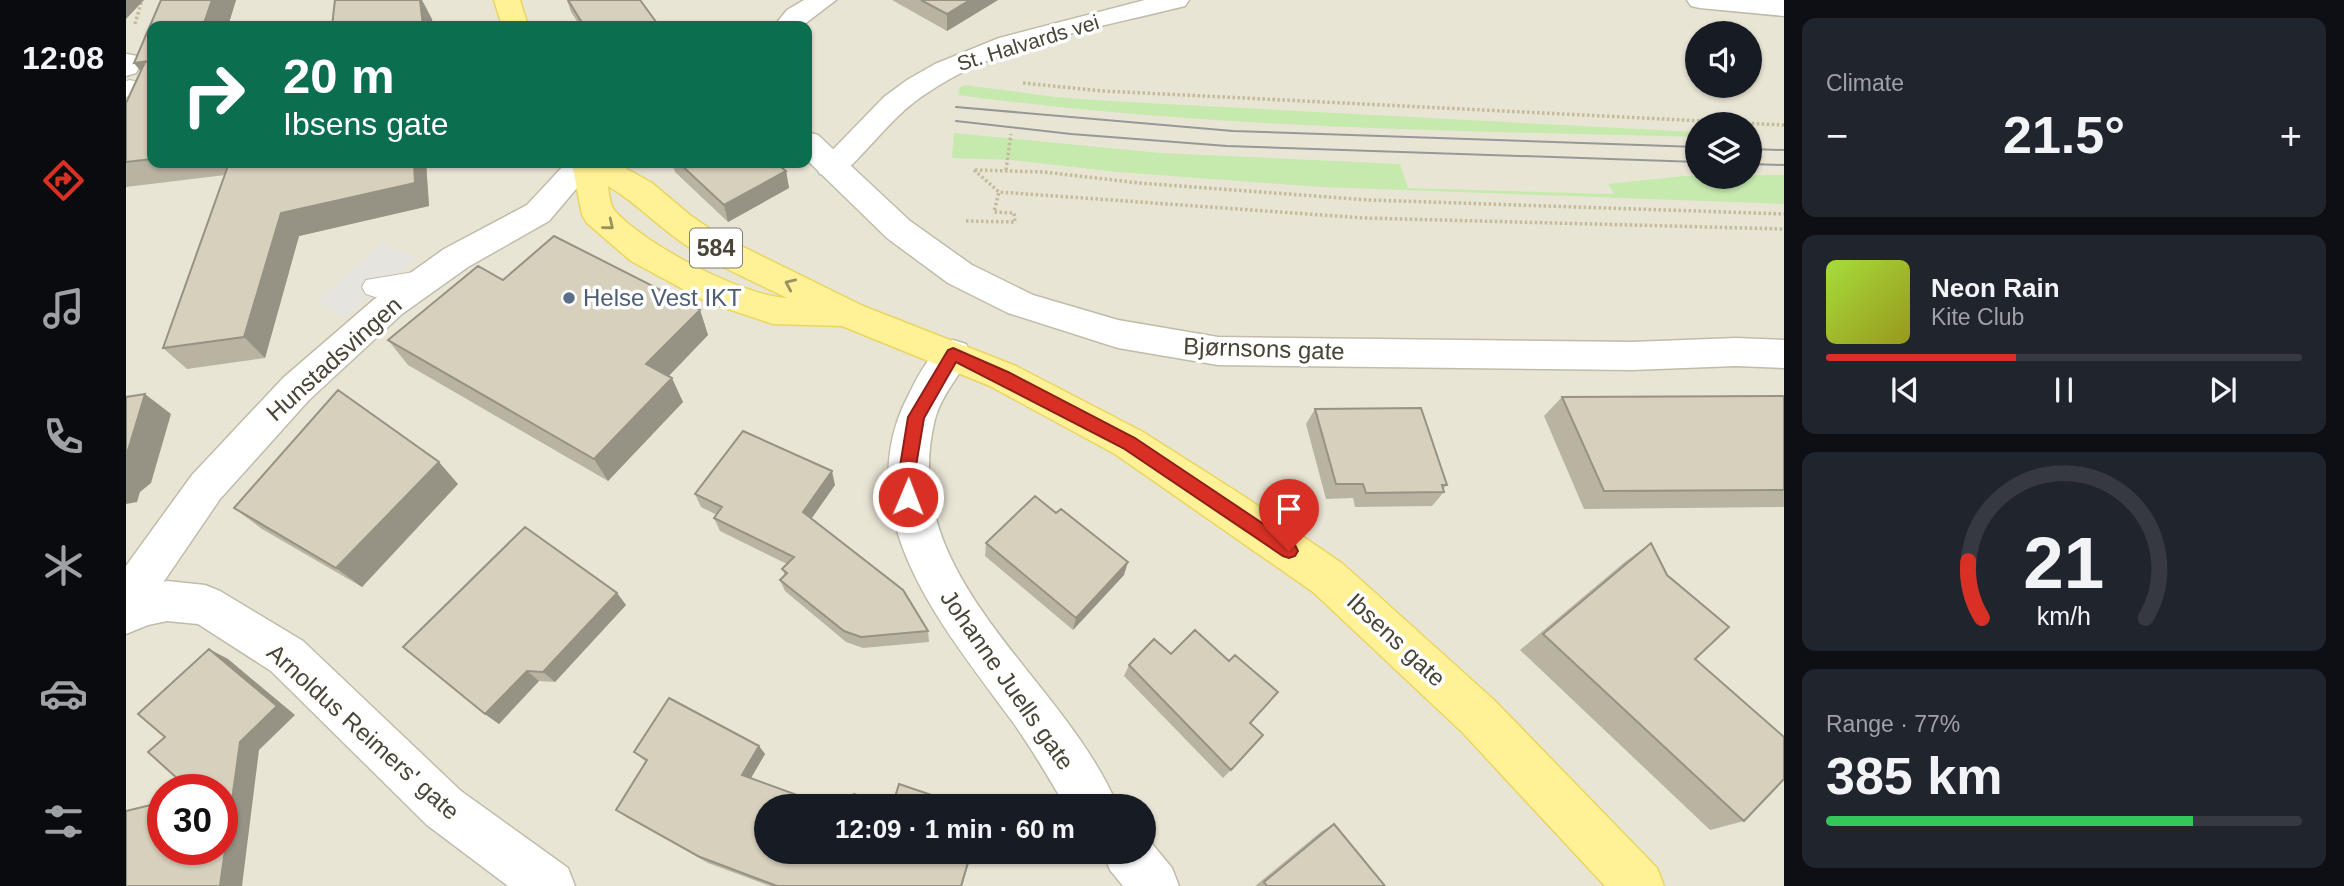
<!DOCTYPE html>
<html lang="en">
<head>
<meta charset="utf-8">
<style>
  body { margin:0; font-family:Arial,sans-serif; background:#20242c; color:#f1f3f6; height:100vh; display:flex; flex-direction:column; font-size:26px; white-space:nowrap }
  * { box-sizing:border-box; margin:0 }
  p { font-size:23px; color:#9ea1a6 }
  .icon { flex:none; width:38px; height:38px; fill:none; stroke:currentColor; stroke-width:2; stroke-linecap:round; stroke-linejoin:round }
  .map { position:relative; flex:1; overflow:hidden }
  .sheet { display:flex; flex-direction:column; gap:18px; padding:18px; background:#0d0f14; width:560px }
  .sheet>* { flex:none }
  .banner { position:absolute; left:21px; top:21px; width:665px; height:147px; border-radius:14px; box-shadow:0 2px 5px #0004; background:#0b6e4f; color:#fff; overflow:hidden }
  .fabs { position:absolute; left:1559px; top:21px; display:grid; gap:14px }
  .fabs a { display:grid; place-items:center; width:77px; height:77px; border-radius:50%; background:#171b24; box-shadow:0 2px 5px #0004; font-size:35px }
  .speed { position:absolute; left:21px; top:774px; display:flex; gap:14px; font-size:35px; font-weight:700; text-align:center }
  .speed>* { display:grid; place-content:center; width:91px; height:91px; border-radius:50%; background:#171b24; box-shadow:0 2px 5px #0004; line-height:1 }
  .speed .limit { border:10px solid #d22; background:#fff; color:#111 }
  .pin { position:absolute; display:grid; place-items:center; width:60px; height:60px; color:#fff; margin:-72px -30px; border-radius:50% 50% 50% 0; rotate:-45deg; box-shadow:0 0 7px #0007 }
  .pin .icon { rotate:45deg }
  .me { position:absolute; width:77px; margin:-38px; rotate:1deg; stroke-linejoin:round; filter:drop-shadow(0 0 5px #0008) }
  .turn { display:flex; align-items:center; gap:24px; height:147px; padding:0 21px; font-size:32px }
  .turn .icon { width:91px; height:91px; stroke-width:2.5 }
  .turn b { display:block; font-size:49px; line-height:60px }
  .big { font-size:52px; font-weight:700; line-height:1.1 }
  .sheet .tile { flex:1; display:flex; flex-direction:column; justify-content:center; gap:10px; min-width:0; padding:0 24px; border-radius:14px; background:#20242c }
  .sheet .dial { align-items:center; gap:0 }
  .dial svg { height:182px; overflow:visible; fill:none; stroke:#363941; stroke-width:7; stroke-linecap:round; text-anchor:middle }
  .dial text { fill:#f1f3f6; stroke:none }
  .song { display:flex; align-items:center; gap:21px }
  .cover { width:84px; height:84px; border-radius:10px; background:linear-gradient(135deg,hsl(80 70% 55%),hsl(60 70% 35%)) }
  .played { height:7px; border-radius:4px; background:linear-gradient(90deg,#d93025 40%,#363941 40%) }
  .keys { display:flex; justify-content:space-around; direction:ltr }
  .heat { display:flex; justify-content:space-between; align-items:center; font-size:38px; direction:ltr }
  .charge { height:10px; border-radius:5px; background:linear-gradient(90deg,#34c759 77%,#363941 0) }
  .trip { position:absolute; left:628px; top:794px; width:402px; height:70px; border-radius:35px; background:#171b24; box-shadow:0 2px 5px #0004; font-weight:700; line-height:70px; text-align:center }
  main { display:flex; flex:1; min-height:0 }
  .tabs { display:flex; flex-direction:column; width:126px; justify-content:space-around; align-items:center; background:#090b0e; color:#9ea1a6 }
  .tabs .icon { width:49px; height:49px }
  .tabs .on { color:#d93025 }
  .tabs b { font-size:32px; color:#f1f3f6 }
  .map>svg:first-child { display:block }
</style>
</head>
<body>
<main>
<nav class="tabs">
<b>12:08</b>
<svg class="icon on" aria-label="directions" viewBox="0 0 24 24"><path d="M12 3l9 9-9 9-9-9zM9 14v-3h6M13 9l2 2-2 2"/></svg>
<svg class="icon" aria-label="music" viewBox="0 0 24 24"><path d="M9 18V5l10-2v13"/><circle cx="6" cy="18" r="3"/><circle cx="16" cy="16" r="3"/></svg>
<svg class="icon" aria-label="phone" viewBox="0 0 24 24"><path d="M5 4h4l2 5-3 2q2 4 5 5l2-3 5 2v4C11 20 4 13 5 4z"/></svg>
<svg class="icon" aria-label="climate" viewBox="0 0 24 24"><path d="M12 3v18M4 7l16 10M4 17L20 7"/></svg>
<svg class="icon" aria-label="car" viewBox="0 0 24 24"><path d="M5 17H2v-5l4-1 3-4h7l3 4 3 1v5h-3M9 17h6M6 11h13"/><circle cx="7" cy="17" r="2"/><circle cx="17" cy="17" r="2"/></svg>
<svg class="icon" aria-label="filters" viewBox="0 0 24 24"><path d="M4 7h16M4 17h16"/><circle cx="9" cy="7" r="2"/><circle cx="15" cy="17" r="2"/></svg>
</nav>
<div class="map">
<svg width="1658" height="886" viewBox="0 0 1658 886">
  <rect width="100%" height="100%" fill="#f4f2e7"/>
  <path fill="#e9e5d5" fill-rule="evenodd" d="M0,0H1658V886H0ZM26,26H681V163H26ZM1572,33H1624V86H1572ZM1572,124H1624V177H1572ZM37,789H96V849H37ZM640,807H1018V852H640Z"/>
  <path fill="#c6eaae" d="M838,85L929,97L983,101L1571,132V137C1326,131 1076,128 832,95L833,88Z
    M828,133L1035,153L1274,164L1282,188L1488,194L1482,184L1558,176L1658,175V204L1195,187L991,172L886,160L826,158Z"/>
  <path fill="#e5e4df" d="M257,242L290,258L219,317L191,302Z"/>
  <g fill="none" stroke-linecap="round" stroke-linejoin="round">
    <g stroke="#c0bca9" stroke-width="2">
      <path id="service" d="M4,80L12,82L15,87L8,95L0,97V81Z
        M300,270L309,273L313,280L309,287L249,297L240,294L236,287L240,280Z"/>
    </g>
    <g stroke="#c0bca9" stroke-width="3">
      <path id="minor" d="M678,0H710L676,26H648L661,10Z
        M1019,0H1063L1059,6C973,28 876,42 801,93C768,114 745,148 716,174L705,177L694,174L690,167L758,97L781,80L809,64L873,38Z
        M1561,0H1658V16L1574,8L1565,6Z
        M0,54L12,56L16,62L10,73L0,76Z
        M827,340L840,344L845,354C834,375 815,396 809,419C769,579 937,675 992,807H940C923,778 906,749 886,721C819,629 720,516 782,396C792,376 806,347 827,340Z
        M41,581L79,585L94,591L177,641L335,791L442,868L449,886H382L301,825L145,671L72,624L41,621L22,625L0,634V592Z
        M1018,834L1046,868L1053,886H997L984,870L977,852H1018Z"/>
    </g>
    <g stroke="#c0bca9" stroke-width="3">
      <path id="tertiary" d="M681,132L692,135L784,221L846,265L907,295L992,320L1092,337L1506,342L1610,338L1658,340V368L1610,366L1506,370L1092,365L992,348L882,313L822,283L761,238L681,160Z
        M440,163H472L423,221L342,267L276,314L183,400L94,499L15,615L0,621V566L66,475L157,378L252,296L318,249L401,205Z"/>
    </g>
    <g stroke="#e9d561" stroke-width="3">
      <path id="primary" d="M368,0H394L402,26H376Z
        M446,163H490L526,183L565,216L593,235L737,306L890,366L1017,432L1119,497L1217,564L1368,700L1531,868L1538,886H1479L1336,732L1187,592L989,454L864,386L716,326L647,324L581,302L505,261L461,223L456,215ZM482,186C513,204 537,232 569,251C598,269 631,283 661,298C617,296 519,245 489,211C484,206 483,193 482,186Z"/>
    </g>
    <path stroke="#c3bb9a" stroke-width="3.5" stroke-dasharray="2.5 2.5" stroke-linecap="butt" d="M9,24L16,0
      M897,83L977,91L1658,125
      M848,170L873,192L1238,218L1658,229
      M849,170L918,172L1013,183L1243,200L1658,214
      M880,170L885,134
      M840,221L889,222L888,213L868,212L873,192"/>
    <use href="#service" fill="#fff" fill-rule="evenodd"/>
    <use href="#minor" fill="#fff" fill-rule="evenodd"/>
    <use href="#tertiary" fill="#fff" fill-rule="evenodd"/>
    <use href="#primary" fill="#fff196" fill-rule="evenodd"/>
    <path stroke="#979797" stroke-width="2" d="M830,107L1107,131L1572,147
      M830,121L945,134L1101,146L1572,162
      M1624,149L1658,150
      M1624,164L1658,165"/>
  </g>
  <path fill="#b9b3a2" d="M35,0H110L102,26H26V163H300L303,206L173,236L139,358L61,369L37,348L99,175L0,187V103L15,71L8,63Z
    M441,0H514L533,26H454L445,12Z
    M766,0H872L821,31Z
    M546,163H650L660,171L663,188L602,222L549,172Z
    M377,280L574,310L582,335L543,376L557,402L482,481L282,365L262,340Z
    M1658,396V507L1458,509L1418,416L1436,397Z
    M1189,409L1321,485L1317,489L1318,492L1306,506L1229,507L1227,498L1200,499L1180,424Z
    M332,484L236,587L136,529L108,508Z
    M709,485L685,519L802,631L803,642L737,648L720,642L659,591L654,580L659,575L656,569L661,564L594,531L588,518L591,515L575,507L569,494Z
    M860,543L998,575L947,630L859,556Z
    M1525,543L1569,659L1618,821L1584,830L1394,650L1500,561Z
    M491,593L500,605L429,682L413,681L373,724L359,714L277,647Z
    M1003,665L1124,723L1105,770L1097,778L998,676Z
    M633,746L639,754L625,778L640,852H846L836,886H644L582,863L500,817L490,810L520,762L508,752Z
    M1208,824L1259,886H1129L1196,831Z"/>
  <path fill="#969284" d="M0,0H18L0,19Z
    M86,0H110L102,26H77Z
    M294,0H296L306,19L307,26H297Z
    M844,0H872L821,31V14Z
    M23,61L26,85L8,63Z
    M288,163H300L303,206L173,236L139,358L118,337L155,213Z
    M660,171L663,188L602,222L598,205Z
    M574,310L582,335L531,388L520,364Z
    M546,378L557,402L482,481L468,459Z
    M19,394L45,414L25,483L14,492L11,502L0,504V457Z
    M313,462L332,484L236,587L210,568Z
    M706,471L709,485L681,525L677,512Z
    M1002,562L998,575L947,630L950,618Z
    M491,593L500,605L429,682L417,672Z
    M83,649L102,659L169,715L133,750L116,886H94Z
    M401,671L413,681L373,724L359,714Z
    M633,746L639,754L622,783L616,775Z
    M845,852H846L836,886H835Z"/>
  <path fill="#d7d0bc" stroke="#969284" stroke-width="2" d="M35,0H86L77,26H26V159L0,162V103L19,62L23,61L8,63Z
    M209,0H294L297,26H206Z
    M442,0H514L533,26H458Z
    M795,0H844L821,14Z
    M103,163H288L289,183L155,213L118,337L37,348Z
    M553,163H650L660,171L598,205Z
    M428,236L574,310L520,364L546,378L468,459L262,340L352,266L377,280Z
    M212,390L313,462L210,568L108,508Z
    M19,394L0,457V397Z
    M1658,396V490L1478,491L1436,397Z
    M1295,408L1321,485H1316L1318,492L1240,493L1237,484H1210L1189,409Z
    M617,431L706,471L677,512L777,590L802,631L735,637L718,631L654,580L661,573L656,569L668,557L588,518L596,507L569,494Z
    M909,496L930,513L935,509L1002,562L950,618L860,543Z
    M399,527L491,593L417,672L401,671L359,714L277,647Z
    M1525,543L1541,575L1603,627L1569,659L1658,737V779L1618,821L1417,634Z
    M1069,630L1103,661L1109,655L1152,692L1124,723L1137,735L1105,770L1003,665L1028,639L1045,654Z
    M83,649L151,706L114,742L94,886H0V811L37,802V849H96V789H63L22,752L39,737L12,714Z
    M543,698L633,746L616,775L704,807H640V852H845L835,886H651L574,857L490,810L521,760L508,752Z
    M773,784L820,800L818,807H766Z
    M728,794L763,807H723Z
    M1208,824L1259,886H1141L1138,882Z"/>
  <defs><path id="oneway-chevron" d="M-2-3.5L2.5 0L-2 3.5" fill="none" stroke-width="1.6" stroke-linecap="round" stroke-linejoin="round" transform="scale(1.75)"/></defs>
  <g stroke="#9a9261">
    <use href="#oneway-chevron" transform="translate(483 225) rotate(39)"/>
    <use href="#oneway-chevron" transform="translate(664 284) rotate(-156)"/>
  </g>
  <path fill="#d93025" stroke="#8d1f18" stroke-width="2" d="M827,348L882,372L1009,438L1169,545L1172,551L1169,556L1163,558L1157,556L997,448L830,362L798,418L790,466L791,497L788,502L782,504L777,502L774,466L782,417L822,350Z"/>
  <circle fill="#5c6f8a" stroke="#fff" stroke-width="2.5" cx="443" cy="298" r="7"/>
  <g text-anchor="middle" stroke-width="7" stroke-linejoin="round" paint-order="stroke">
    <g font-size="21" fill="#484436" stroke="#fff">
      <text transform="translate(902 43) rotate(-17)" y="7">St. Halvards vei</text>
    </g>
    <rect fill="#fff" stroke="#7f7c72" stroke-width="2" x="564" y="228.5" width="52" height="39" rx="5"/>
    <g font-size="23" font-weight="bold" fill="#484436">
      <text x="590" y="256">584</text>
    </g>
    <g font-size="24" fill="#4e5e75" stroke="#fff" text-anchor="start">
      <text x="457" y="306">Helse Vest IKT</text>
    </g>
    <g font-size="24" fill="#484436" stroke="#fff">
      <text transform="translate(1138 349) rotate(2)" y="8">Bjørnsons gate</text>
      <text transform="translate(208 359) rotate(-42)" y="8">Hunstadsvingen</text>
      <text transform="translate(1270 640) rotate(43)" y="8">Ibsens gate</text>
      <text transform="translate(881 680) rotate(55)" y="8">Johanne Juells gate</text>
      <text transform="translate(237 732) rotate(42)" y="8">Arnoldus Reimers' gate</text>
    </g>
  </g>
</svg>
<div class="fabs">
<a><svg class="icon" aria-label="sound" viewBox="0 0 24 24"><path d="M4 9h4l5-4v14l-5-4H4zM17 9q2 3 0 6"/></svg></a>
<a><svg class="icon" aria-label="layers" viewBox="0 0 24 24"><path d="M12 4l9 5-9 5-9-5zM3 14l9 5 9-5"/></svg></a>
</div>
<div class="speed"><div class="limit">30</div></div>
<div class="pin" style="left:1163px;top:551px;background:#d93025"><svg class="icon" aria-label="arrive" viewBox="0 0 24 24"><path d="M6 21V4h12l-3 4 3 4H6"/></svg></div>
<svg class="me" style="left:782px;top:497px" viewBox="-20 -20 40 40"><circle r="17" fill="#d93025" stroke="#fff" stroke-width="3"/><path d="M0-11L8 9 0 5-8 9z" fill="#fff"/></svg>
<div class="trip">12:09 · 1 min · 60 m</div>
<div class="banner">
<div class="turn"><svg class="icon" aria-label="right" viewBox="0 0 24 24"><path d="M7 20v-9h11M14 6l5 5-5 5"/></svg><div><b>20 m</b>Ibsens gate</div></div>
</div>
</div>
<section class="sheet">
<div class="tile"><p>Climate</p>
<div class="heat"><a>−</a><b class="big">21.5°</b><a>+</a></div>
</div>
<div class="tile">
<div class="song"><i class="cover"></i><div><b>Neon Rain</b><p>Kite Club</p></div></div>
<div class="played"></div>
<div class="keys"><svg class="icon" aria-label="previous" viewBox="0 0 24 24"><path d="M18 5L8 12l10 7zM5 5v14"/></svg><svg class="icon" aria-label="pause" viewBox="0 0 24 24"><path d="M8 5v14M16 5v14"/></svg><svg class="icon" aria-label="next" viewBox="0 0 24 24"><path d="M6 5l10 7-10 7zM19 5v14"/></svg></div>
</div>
<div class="tile dial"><svg viewBox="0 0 100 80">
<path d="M14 69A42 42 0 1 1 86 69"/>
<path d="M14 69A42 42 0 0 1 8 44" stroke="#d93025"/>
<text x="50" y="56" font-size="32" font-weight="700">21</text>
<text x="50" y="72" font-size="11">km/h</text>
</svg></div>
<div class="tile"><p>Range · 77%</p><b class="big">385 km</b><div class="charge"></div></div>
</section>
</main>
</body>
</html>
